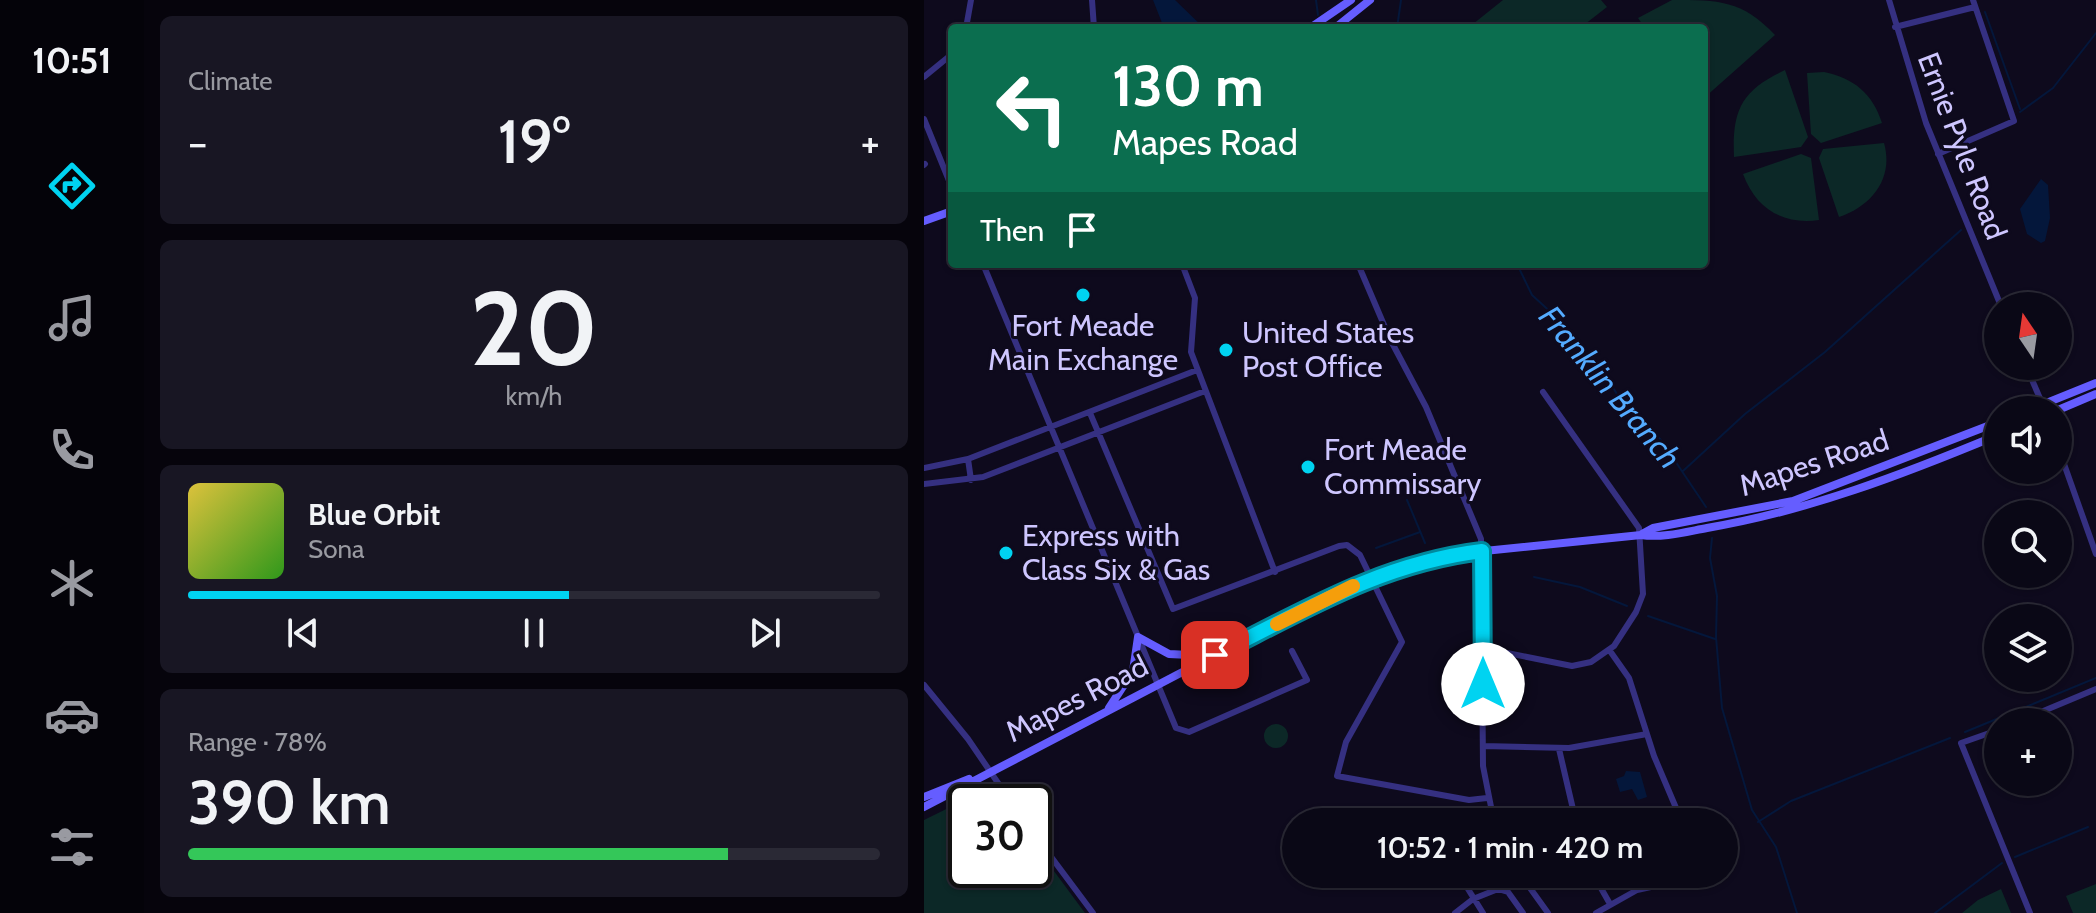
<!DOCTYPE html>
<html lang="en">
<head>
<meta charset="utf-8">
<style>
  body { margin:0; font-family:Cabin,sans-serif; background:#181623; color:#f1f3f6; height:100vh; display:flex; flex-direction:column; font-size:30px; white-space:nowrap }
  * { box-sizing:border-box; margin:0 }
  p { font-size:26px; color:#999aa1 }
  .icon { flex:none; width:44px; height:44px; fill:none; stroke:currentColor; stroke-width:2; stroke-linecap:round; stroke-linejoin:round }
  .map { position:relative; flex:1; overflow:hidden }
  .drawer { display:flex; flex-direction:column; gap:16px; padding:16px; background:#06040c; width:780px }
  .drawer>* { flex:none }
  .guide { position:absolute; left:24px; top:24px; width:760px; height:244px; border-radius:8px; box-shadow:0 2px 6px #0004,0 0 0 2px #2a2935; background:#0b6e4f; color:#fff; overflow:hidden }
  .needle { width:52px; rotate:347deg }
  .buttons { position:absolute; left:1060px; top:292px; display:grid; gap:16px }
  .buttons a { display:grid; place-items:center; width:88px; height:88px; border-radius:50%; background:#0a0816; box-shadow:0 2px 6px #0004,0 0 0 2px #2a2935; font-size:40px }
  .speed { position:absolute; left:24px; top:784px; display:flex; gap:16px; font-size:40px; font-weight:700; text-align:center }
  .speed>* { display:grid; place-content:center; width:104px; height:104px; border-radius:50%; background:#0a0816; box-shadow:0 2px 6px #0004,0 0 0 2px #2a2935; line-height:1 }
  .speed .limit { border:4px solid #111; border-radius:12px; background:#fff; color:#111 }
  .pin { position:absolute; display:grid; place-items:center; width:68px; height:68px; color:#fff; margin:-34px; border-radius:16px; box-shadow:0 4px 12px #0006 }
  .me { position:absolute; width:88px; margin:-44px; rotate:0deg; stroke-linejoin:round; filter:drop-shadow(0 0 6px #0008) }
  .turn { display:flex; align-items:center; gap:28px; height:168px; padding:0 32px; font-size:36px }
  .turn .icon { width:104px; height:104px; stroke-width:2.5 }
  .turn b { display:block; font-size:56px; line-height:68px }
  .then { display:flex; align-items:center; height:76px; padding:0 32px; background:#0003; gap:16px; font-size:30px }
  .big { font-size:60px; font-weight:600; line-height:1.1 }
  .drawer .tile { flex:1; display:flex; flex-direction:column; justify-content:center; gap:12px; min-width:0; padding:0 28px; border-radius:12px; background:#181623 }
  .drawer .dial { align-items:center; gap:0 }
  .dial b { font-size:104px; line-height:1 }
  .song { display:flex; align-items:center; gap:24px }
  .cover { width:96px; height:96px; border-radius:12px; background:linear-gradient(135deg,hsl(50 70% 55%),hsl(110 70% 35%)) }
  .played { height:8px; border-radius:4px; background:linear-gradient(90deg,#00d3f1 55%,#2a2935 55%) }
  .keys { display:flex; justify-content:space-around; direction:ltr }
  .heat { display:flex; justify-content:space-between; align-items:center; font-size:44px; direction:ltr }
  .charge { height:12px; border-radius:6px; background:linear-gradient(90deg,#34c759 78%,#2a2935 0) }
  .trip { position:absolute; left:358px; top:808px; width:456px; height:80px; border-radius:40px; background:#0a0816; box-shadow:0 2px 6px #0004,0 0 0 2px #2a2935; font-weight:600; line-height:80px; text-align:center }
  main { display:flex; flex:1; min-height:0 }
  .menu { display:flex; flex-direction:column; width:144px; justify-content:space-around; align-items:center; background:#040309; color:#999aa1 }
  .menu .icon { width:56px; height:56px }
  .menu .current { color:#00d3f1 }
  .menu b { font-size:36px; color:#f1f3f6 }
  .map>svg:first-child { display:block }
</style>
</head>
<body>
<main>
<nav class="menu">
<b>10:51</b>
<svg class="icon current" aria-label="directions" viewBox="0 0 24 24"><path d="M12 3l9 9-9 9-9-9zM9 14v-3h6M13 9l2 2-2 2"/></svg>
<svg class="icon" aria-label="music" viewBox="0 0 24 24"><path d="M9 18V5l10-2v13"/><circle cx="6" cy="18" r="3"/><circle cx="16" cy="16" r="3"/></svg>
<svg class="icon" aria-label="phone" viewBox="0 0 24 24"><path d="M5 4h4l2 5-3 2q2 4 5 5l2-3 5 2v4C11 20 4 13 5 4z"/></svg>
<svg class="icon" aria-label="climate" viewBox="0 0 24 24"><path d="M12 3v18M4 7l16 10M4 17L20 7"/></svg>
<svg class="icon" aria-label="car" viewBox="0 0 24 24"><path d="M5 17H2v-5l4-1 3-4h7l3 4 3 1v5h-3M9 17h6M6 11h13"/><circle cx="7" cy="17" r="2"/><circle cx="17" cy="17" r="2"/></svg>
<svg class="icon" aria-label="filters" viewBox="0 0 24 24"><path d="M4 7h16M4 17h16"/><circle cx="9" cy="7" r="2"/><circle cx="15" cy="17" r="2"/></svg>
</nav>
<section class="drawer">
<div class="tile"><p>Climate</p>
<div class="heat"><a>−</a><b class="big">19°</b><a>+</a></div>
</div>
<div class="tile dial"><b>20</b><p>km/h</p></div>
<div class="tile">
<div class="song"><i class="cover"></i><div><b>Blue Orbit</b><p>Sona</p></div></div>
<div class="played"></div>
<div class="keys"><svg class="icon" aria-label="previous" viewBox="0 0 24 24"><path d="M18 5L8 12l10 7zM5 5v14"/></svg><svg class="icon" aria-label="pause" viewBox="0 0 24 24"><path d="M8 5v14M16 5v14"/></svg><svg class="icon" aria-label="next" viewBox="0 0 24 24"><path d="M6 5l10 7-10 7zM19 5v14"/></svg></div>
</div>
<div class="tile"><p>Range · 78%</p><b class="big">390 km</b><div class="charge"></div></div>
</section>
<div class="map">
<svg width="1172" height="913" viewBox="0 0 1172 913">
  <rect width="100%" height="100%" fill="#0e0a1d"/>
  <path fill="#0c2827" d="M579,0H677L683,7L656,28H552L549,24Z
    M748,0C795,0 818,0 851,35L780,98V28H721L714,18Z
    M861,70L884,137L877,147L810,157C808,109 818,90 861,70Z
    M900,72C930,78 949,94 958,123L897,143L887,134L883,73Z
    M960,143C970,178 948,206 915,217L895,158L899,149Z
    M877,154L887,158L895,220C859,225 832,209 819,174Z
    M340 736a12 12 0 1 1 24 0a12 12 0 1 1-24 0Z
    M67,787L79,802H42V870H110V844L161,913H0V820Z
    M1172,884V913H1149L1142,896Z
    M1077,889L1087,913H1038L1054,900Z"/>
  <path fill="#04173b" d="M229,0H251L280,28H240Z
    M1117,179L1124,185L1126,218L1121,241L1117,243L1103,234L1096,209Z
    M702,771L716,772L723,797L714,800L708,789L696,792L692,779L700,776Z"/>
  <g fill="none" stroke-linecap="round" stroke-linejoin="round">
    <path stroke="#04173b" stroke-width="2" d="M392,0L394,15
      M1061,12L1096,109
      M473,28L477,0
      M1096,112L1129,88L1172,33
      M593,264L608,295L632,317L640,332L683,377L694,396L737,440L782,507
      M759,471L821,414L901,352L1037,230
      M483,500L501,543
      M788,538L786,558L793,596L792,637L798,708L828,810L852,847L873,913
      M452,548L496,532
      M610,577L656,587L703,606
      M724,616L791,639
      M1041,732L1172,678
      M834,822L867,801L1026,738
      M1091,857L1164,827
      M1011,913L1078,863"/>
    <path stroke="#353081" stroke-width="6" d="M168,0L170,28
      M965,0L1002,123L1077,306
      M971,27L1051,7
      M42,28L47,0
      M0,77L28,54
      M0,119L28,188
      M1014,154L1090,121L1049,0
      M0,165L1,164
      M59,264L252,728L265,732L383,680L368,651
      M258,264L271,298L267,352L351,572
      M434,264L466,339L502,407L557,539L559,766L570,822
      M1102,366L1121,410
      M166,413L249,609L415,546L423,545L436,555L478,642L422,742L413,776L545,800L563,798
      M1134,447L1172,554
      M44,459L47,480
      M0,468L44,459L273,370
      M0,484L59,477L281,391
      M686,651L705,678L730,756L758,822
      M559,653H583L648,666L667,662L690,646L712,612L719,594L715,528L619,392
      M0,685L44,739L87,802
      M1093,722L1172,689
      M1074,730L1037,743L1106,913
      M559,746L645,748L723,734
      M635,749L652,822
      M110,834L169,913
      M558,874L546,882L544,889L559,913
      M580,874H589
      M596,874L624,913
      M669,874L686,904
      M531,913L549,899L574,889L584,892L599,913
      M672,913L713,890L759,880L767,874"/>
    <path stroke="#655dff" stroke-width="8" d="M386,28L427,0
      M411,28L446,0
      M0,221L28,211
      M1105,410L1172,383
      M1134,410L1172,394
      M718,534L729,528L869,501L1074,422
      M185,708L209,671L214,637L245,654L286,656
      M0,797L45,779
      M0,807L291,655L459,572L531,554L717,535C739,538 761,532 783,528C884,511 980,474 1074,435"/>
  </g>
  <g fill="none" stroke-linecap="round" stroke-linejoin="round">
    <g stroke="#00899d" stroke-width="20">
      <path id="route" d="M291,655C379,611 458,563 558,551L559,684"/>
    </g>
    <use href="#route" stroke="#00d3f1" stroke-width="14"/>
    <path stroke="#f59e0b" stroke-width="14" d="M353,624L429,586"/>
  </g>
  <g fill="#00d3f1" stroke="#0e0a1d" stroke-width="3">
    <circle cx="159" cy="295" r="8"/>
    <circle cx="302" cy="350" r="8"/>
    <circle cx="384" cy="467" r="8"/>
    <circle cx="82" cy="553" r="8"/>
  </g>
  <g text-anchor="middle" stroke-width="6" stroke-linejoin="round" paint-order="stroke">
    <g font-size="30" fill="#cec6ff" stroke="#0e0a1d">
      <text transform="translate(1038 146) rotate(69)" y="10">Ernie Pyle Road</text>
      <text transform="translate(890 463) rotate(-18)" y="10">Mapes Road</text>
      <text transform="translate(153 699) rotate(-27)" y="10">Mapes Road</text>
    </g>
    <g font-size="30" fill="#cec6ff" stroke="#0e0a1d" text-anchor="start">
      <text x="159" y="336" text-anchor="middle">Fort Meade<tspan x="159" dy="34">Main Exchange</tspan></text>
      <text x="318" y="343">United States<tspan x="318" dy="34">Post Office</tspan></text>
      <text x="400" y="460">Fort Meade<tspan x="400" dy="34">Commissary</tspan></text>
      <text x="98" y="546">Express with<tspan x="98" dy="34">Class Six &amp; Gas</tspan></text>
    </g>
    <g font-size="32" font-style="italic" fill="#54abff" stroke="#0e0a1d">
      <text transform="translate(686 387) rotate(50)" y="11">Franklin Branch</text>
    </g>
  </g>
</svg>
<div class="buttons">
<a><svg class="needle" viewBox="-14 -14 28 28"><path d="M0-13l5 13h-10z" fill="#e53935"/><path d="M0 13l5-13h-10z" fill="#999aa1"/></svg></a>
<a><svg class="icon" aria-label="sound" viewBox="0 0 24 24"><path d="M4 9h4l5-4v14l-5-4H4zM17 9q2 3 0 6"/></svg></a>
<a><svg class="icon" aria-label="search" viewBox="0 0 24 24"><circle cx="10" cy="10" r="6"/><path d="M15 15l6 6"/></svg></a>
<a><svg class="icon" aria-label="layers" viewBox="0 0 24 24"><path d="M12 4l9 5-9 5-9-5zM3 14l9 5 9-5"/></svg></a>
<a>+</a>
</div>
<div class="speed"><div class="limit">30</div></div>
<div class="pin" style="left:291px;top:655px;background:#d93025"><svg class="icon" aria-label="arrive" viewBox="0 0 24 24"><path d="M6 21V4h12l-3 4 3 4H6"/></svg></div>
<svg class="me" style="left:559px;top:684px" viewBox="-20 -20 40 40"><circle r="19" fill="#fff"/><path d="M0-13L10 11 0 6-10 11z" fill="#00d3f1"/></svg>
<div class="trip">10:52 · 1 min · 420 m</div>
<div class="guide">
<div class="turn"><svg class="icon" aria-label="left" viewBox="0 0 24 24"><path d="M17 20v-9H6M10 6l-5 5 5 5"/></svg><div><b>130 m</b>Mapes Road</div></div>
<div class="then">Then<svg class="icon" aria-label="arrive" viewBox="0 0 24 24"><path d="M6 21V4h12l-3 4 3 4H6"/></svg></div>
</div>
</div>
</main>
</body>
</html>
